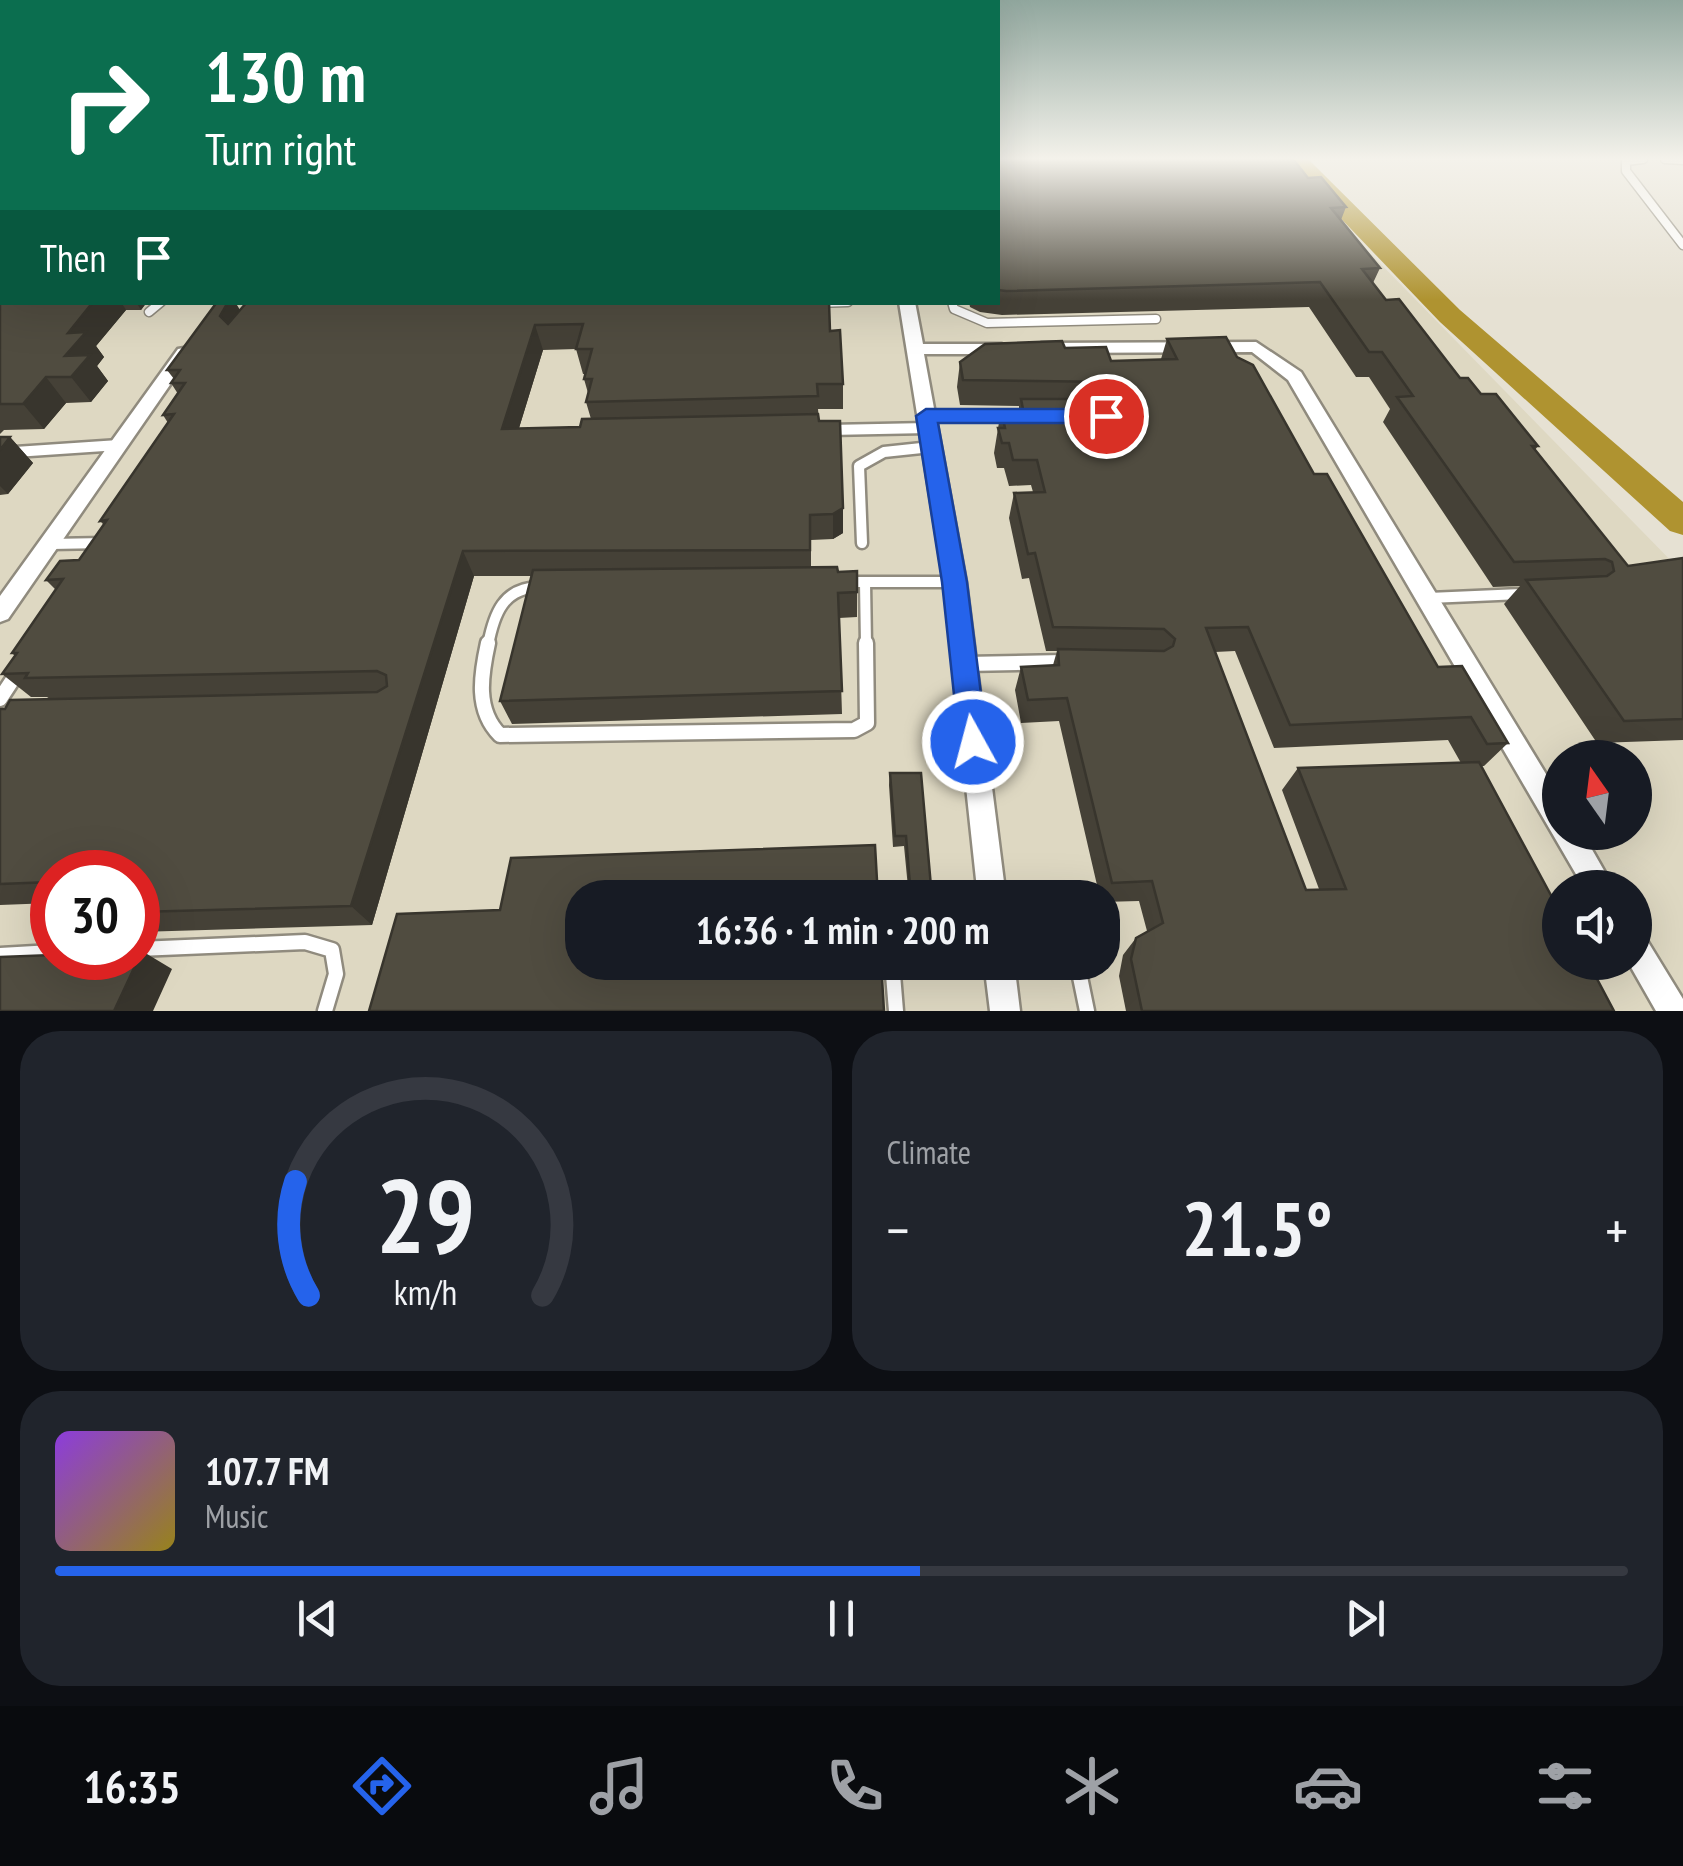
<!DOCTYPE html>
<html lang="en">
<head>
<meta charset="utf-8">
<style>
  body { margin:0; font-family:"PT Sans Narrow",sans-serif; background:#20242c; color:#f1f3f6; height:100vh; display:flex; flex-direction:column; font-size:38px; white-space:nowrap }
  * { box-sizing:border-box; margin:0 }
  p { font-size:32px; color:#9ea1a6 }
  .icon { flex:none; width:55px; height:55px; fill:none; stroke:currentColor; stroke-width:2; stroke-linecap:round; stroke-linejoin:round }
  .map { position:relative; height:1011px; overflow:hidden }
  .sheet { display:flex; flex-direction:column; gap:20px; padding:20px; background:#0d0f14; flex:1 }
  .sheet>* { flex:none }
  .banner { position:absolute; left:0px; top:0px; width:1000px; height:305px; box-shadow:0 10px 40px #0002; background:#0b6e4f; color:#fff; overflow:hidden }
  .needle { width:65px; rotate:346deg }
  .controls { position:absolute; left:1542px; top:740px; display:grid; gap:20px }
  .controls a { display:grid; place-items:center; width:110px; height:110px; border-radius:50%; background:#171b24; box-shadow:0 10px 40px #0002; font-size:50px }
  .speed { position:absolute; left:30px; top:850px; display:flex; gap:20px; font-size:50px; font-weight:700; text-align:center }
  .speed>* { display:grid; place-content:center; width:130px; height:130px; border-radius:50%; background:#171b24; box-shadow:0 10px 40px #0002; line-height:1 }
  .speed .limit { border:15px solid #d22; background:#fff; color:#111 }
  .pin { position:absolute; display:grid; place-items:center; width:85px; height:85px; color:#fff; margin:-42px; border:5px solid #fff; border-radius:50%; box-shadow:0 2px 10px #0007 }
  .me { position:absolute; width:110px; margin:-55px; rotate:353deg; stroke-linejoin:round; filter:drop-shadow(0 0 8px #0008) }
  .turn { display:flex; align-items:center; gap:35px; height:210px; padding:0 40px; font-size:45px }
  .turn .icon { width:130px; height:130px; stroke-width:2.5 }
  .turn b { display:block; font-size:70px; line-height:85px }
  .then { display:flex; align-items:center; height:95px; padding:0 40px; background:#0003; gap:20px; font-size:38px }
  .big { font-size:75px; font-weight:600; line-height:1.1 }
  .sheet .tile { flex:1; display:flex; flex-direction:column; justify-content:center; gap:15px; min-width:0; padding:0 35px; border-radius:40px; background:#20242c }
  .sheet .dial { align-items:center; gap:0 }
  .dial svg { height:260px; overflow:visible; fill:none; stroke:#363941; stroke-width:7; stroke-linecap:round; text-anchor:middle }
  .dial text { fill:#f1f3f6; stroke:none }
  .song { display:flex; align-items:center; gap:30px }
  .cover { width:120px; height:120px; border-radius:15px; background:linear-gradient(135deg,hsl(270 70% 55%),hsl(50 70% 35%)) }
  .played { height:10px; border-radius:5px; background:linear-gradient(90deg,#2563eb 55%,#363941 55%) }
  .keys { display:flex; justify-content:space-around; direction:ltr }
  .heat { display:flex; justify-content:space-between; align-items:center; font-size:55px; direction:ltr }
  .sheet .tiles { flex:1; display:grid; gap:20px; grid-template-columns:1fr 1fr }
  .tile:last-child { grid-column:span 2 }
  .trip { position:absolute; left:565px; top:880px; width:555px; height:100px; border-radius:40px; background:#171b24; box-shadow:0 10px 40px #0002; font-weight:600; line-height:100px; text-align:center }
  .menu { display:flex; height:160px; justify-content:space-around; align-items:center; background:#090b0e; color:#9ea1a6 }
  .menu .icon { width:70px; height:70px }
  .menu .selected { color:#2563eb }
  .menu b { font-size:45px; color:#f1f3f6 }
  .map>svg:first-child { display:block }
</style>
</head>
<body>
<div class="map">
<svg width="1683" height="1011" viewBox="0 0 1683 1011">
  <rect width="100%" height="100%" fill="#e6e1d3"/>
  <path fill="#ded8c2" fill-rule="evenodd" d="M0,159L2,302H998L1278,159L1683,573V1011H0ZM1560,758H1635V832H1560ZM52,872H138V958H52ZM1560,888H1635V962H1560ZM582,898H1102V962H582Z"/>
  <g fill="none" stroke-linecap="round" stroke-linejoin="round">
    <path fill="#af9330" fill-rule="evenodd" d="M1284,159H1308L1460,310L1683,502V535L1670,531L1440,322Z"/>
    <g stroke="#908b7e" stroke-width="11">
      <path id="lane-far2" d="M1643,159L1626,161V171L1683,245
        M1665,159L1683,160
        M952,302L954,309L987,323L1156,319
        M816,303L848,302
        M149,312L161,302"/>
    </g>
    <g stroke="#908b7e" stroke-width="15">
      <path id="lane-far1" d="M926,416H1010
        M829,430L928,428
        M0,453L119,445
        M862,543L859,466L884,452L931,447
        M51,544L104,543
        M846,582H954
        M865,582L866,645
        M1429,598L1521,594
        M488,645C494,614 503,588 539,587"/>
    </g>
    <g stroke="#908b7e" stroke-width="19">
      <path id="lane" d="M488,643C481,675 475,710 500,735L854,730L867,723L866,643
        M965,664L1063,662
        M0,699L19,670
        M887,893V898
        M138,949L305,942L332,950L336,974L325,1011
        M0,955L52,952
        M892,962L896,1011
        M1072,962L1079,972L1087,1011"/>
    </g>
    <g stroke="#908b7e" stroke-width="5">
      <path id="street" d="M899,302H915L923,344H1002L1010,349L1002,354H924L966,582L1006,898H978L944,582Z
        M1256,342L1301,372L1560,797V832H1582L1614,888H1584L1288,380L1252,352L1041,353L1033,348L1041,343Z
        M184,348L192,353L8,619L0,622V596L178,349Z
        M1635,933L1645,937L1683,999V1011H1656L1628,962H1635Z
        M984,962H1014L1020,1011H990Z"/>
    </g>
    <use href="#lane-far2" stroke="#fff" stroke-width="8"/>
    <use href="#lane-far1" stroke="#fff" stroke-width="10"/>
    <use href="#lane" stroke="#fff" stroke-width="14"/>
    <use href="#street" fill="#fff" fill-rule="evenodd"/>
  </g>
  <path fill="#454137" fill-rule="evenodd" d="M998,159L1308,178L1346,207L1341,220L1380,268L1373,283L1386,300L1460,378L1481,394L1538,446L1535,450L1628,566L1683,558V740L1597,743L1504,604L1520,586L1493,587L1383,422L1390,409L1369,377H1356L1309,307L1002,315L980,312L970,307L969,302H998Z
    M0,259L2,302H147L141,310H126L96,346L104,357L97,366L108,381L91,402L66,403L44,429L4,430L0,434Z
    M235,302L240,310L830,331L843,384V409H818L819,421L843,533L833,539L811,540V567L838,572L857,571V617L839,618L842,714L512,724L500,701L532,576H474L372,925L138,932V872H52V903L0,905V709L50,699L47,697H31L2,674L15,656L12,653L56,590L46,580L79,560L104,525L100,521L168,423L163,415L178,394L171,383L174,379L167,370ZM576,349L583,374H586L584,379L588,393L586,402L591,419L580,427L519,428L543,350Z
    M1167,339L1237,357L1438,667L1508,743L1484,766H1481L1614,1011H1126L1119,976L1123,955L1136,938L1147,931L1139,901L1102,902V898H1100L1059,721L1021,723L1015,690L1021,667L1053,665L1057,651H1046L1029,578L1022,579L1009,518L1014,493L1033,492L1031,485L1009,486L1004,468H997L994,453L1001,410H1019V406L960,405L957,387L960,362L1065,348L1111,361L1161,359ZM1235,651L1274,748L1448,740L1461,763L1298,768L1282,790L1319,889L1306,890L1215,652Z
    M0,437H10L33,463L8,494L0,495Z
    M890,773L932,898H909L904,846L893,847L889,785Z"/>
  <path fill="#38352d" d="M93,302H121L126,310L96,346L104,357L97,366L108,381L91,402L71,377L65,356L68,333Z
    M136,302H147L141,310Z
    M228,302H235L246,321L235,341L220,316Z
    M535,325L543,350L511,454L502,429Z
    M46,377L66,403L44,429L23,404Z
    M10,437L33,463L8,494L0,486V450Z
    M843,508V533L833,539V514Z
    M463,551L474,576L372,925L351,906Z
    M142,951L172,969L153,1011H114Z"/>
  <path fill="#504c40" stroke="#38352d" stroke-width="2.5" d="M998,159H1293L1308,178L1321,177L1346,207L1331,208L1380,268L1362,269L1386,300L1399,299L1460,378H1468L1481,394H1496L1538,446H1532L1628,566L1683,558V719L1624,721L1526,580L1607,576L1614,571L1612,562L1605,559L1514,562L1397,397L1413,396L1382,352H1369L1320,282L1006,291L998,290Z
    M2,256V302H93L68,333L86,332L65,356L90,355L71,377H46L23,404H0V259Z
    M217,302H228L220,316L228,324L247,302H829L830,331L840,330L843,384H817L818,396L586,402L592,379H584L592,349H576L583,324L535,325L502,429L580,427L582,419L818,414L819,421H840L843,508L833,514L810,515V550L463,551L351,906L138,912V872H52V882L0,884V709H5L10,700L377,692L387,686L386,675L377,671L25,678L28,673L2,674L17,653H12L63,579L46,580L60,561L79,560L107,520L100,521L174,414L163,415L185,383H171L180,370H167Z
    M1226,337L1237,357L1253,365L1314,474H1327L1438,667L1462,666L1508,743L1487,744L1471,717L1290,725L1248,627L1206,628L1306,890L1346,889L1298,768L1479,762L1560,912V962H1588L1614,1011H1142L1131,959L1136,938L1163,923L1152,881L1112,883L1067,698L1028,700L1021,667L1059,665L1058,649L1164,651L1173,646L1175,639L1164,629L1053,627L1035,553L1028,554L1014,493L1045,492L1037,460H1013L1009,443H1002L998,428H1005L1001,410L1023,409L1021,399H1114L1121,394V387L1113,382L963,380L960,362L985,344L1062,341L1065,348L1106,347L1111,361L1177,359L1167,339Z
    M0,437H10L0,450Z
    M837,567L838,572L857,571V592L838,593L842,691L500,701L533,570Z
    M890,773H921L932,898H911L906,836H895Z
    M875,845L878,898H582V962H881L884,1011H369L397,914L500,910L511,858Z
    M142,951L114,1011H0V957L52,955V958H138V952Z"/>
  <linearGradient id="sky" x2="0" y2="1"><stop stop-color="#91a79e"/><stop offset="0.53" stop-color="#f4f2eb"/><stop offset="1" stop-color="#f4f2eb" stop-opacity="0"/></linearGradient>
  <rect width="1683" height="300" fill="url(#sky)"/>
  <path fill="#2563eb" stroke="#184099" stroke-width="2.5" d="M926,409H1106L1117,416L1106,423H938L967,582L987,742L983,751L973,755L963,751L959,742L942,582L916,416Z"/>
</svg>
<div class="controls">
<a><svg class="needle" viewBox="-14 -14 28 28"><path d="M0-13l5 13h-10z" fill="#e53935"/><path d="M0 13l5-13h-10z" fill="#9ea1a6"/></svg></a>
<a><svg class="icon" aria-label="sound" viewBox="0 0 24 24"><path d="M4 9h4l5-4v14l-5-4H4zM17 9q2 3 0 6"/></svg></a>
</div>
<div class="speed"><div class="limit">30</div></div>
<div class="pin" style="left:1106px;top:416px;background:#d93025"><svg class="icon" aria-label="arrive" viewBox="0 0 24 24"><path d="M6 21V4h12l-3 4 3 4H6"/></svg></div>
<svg class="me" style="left:973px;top:742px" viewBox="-20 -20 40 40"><circle r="17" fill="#2563eb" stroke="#fff" stroke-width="3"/><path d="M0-11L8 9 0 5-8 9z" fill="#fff"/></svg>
<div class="trip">16:36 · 1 min · 200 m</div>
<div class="banner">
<div class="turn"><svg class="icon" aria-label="right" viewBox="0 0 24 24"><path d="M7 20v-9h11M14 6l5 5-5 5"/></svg><div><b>130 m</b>Turn right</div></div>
<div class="then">Then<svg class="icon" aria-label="arrive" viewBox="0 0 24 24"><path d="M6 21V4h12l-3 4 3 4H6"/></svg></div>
</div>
</div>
<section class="sheet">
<div class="tiles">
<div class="tile dial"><svg viewBox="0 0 100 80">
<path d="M14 69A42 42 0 1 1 86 69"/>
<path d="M14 69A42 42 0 0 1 10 34" stroke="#2563eb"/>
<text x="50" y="56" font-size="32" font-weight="700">29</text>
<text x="50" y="72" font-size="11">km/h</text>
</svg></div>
<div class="tile"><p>Climate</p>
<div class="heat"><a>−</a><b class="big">21.5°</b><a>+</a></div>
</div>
<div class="tile">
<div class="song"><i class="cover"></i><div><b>107.7 FM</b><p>Music</p></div></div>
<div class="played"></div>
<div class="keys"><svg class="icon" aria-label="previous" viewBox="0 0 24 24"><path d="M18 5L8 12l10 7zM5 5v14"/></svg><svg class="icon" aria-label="pause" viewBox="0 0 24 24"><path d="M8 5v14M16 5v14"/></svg><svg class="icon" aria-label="next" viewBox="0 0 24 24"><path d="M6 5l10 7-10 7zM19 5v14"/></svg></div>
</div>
</div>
</section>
<nav class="menu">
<b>16:35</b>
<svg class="icon selected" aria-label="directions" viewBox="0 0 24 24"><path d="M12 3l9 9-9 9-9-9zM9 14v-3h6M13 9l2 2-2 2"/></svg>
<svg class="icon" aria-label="music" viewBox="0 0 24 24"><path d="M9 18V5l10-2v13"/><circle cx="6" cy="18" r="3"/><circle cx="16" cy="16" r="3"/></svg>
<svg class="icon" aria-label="phone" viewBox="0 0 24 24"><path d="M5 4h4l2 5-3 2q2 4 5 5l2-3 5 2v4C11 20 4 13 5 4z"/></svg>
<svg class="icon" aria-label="climate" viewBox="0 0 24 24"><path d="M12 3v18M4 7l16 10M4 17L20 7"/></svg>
<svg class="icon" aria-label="car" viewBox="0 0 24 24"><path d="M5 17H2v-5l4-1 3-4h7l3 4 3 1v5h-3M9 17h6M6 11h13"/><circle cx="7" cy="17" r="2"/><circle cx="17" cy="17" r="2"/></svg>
<svg class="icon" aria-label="filters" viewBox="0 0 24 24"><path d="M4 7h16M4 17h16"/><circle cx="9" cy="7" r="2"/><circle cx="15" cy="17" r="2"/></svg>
</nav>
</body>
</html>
